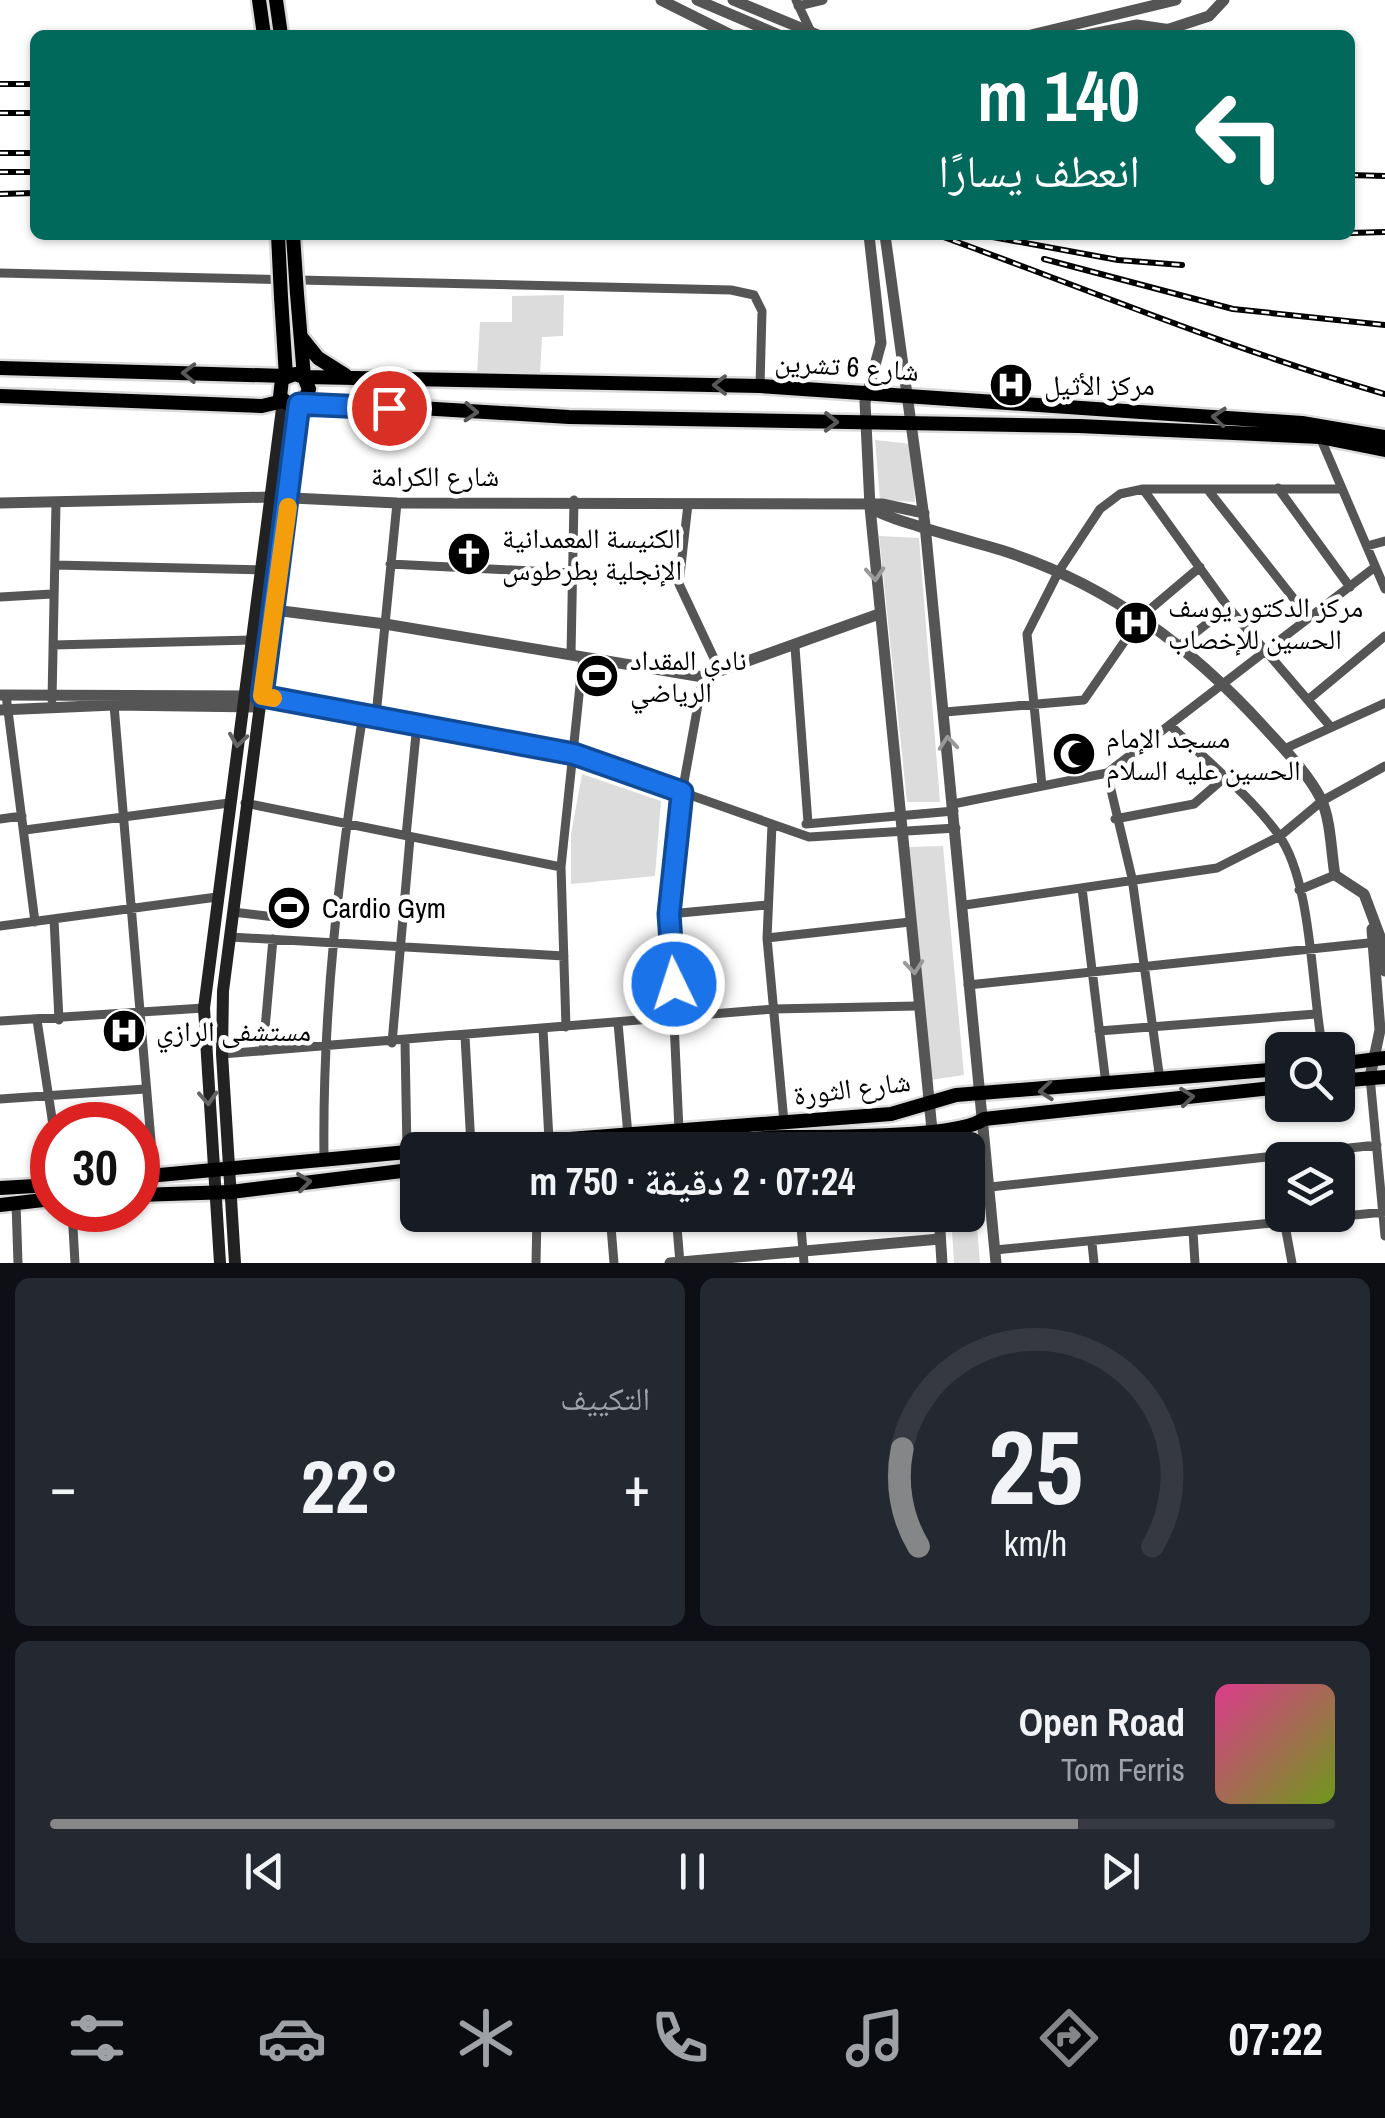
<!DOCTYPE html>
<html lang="ar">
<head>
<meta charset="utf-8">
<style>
  body { margin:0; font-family:"Archivo Narrow","Noto Naskh Arabic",sans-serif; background:#242831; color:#f1f3f6; direction:rtl; height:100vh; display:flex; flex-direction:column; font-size:38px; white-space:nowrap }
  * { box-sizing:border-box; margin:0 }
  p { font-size:32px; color:#9ea1a6 }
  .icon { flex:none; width:55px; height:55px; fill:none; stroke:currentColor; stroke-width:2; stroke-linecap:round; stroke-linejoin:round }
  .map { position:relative; height:1263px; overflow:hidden; direction:ltr }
  .details { display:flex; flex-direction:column; gap:15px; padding:15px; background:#0d0f14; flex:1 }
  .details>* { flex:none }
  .banner { position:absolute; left:30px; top:30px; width:1325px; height:210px; border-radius:15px; box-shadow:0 2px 8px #0004; direction:rtl; background:#00695c; color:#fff; overflow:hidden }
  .tools { position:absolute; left:1265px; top:1032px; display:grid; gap:20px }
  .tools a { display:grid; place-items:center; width:90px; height:90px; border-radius:15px; background:#171b24; box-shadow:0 2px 8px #0004; font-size:50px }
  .speed { position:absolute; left:30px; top:1102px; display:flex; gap:20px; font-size:50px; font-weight:700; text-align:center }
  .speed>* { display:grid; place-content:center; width:130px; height:130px; border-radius:50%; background:#171b24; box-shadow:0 2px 8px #0004; line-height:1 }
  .speed .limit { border:15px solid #d22; background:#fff; color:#111 }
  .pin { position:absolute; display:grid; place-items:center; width:85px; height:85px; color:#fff; margin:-42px; border:5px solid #fff; border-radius:50%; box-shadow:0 2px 10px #0007 }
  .me { position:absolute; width:110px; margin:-55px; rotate:356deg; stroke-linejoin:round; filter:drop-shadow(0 0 8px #0008) }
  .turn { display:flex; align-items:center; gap:35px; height:210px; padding:0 50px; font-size:45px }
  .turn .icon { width:130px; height:130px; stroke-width:2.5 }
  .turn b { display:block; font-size:70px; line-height:85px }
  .big { font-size:75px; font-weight:700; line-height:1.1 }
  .details .tile { flex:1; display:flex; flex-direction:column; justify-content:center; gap:15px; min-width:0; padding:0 35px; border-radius:15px; background:#242831 }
  .details .dial { align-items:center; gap:0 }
  .dial svg { height:260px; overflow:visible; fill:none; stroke:#363941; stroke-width:7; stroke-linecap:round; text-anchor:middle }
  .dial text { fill:#f1f3f6; stroke:none }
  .song { display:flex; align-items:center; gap:30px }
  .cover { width:120px; height:120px; border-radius:15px; background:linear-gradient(135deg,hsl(330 70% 55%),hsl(80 70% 35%)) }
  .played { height:10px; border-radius:5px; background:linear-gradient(90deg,#858687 80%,#363941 80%) }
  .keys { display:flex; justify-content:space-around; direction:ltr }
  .heat { display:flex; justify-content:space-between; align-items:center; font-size:55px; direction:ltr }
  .details .tiles { flex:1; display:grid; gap:15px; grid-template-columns:1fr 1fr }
  .tile:last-child { grid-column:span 2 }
  .trip { position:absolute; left:400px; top:1132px; width:585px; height:100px; border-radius:15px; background:#171b24; box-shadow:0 2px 8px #0004; font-weight:700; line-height:100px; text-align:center; direction:rtl }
  .tab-bar { display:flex; height:160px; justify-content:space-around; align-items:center; background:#090b0e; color:#9ea1a6 }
  .tab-bar .icon { width:70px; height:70px }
  .tab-bar .current { color:#858687 }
  .tab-bar b { font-size:45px; color:#f1f3f6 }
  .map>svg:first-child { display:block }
</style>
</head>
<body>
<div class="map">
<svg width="1385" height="1263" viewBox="0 0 1385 1263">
  <rect width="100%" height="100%" fill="#fff"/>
  <path fill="#dcdcdc" d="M564,295L563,336L542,337L540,374H477L480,322H512V296Z
    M875,440L912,444L915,502L880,500Z
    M879,536L919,538L940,802H907Z
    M582,774L661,801L655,876L571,884V834Z
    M943,846L964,1075L930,1080L908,847Z
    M968,1154H971L980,1263H954L951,1215H968Z"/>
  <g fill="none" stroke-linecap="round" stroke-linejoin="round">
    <g stroke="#dbdbdb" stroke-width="19">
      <path id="primary" d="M259,0L264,35
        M276,0L281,35
        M297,294L304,377L309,389L304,401L290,405L280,397L282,379L295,374L304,377L760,386L1302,423L1385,437
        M302,338L318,358L345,375
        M0,368L286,376L281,297
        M0,396L262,406L283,401
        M304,401L569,417L1079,426L1320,437L1385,450
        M1338,1064L1385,1058
        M1338,1081L1385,1077
        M427,1150L891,1114L956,1095L1282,1069
        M676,1150C714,1146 754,1136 792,1137C831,1137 958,1138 984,1119L1282,1087
        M138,1177L418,1151
        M0,1188L52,1185
        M138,1195L231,1192L418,1169
        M0,1205L52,1199"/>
    </g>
    <path stroke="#555" stroke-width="9" d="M796,0L810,30
      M798,6L823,0
      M0,273L731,290L754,295L762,311L760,386
      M1320,437L1385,589
      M1278,488L1350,587
      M1143,489L1228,607L1330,726
      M1208,490L1309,618
      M688,504L679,584L720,671
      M1367,546L1385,541
      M390,564L572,573
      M55,565L262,570
      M0,597L52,594
      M53,645L252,640
      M1180,645L1228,607
      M795,647L808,823
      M571,655L574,500
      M6,695L35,922
      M262,696L574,754L809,837L956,828
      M1309,699L1385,636
      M52,700L56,503
      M114,705L154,1176
      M945,712L1084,700L1142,616L1200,567
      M376,716L397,503
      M1170,725C1205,760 1249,794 1278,834C1313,882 1311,991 1323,1050
      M1284,749L1385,703
      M1107,773L1132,878L1160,1080
      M1042,786L1027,634L1059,571L1100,509L1120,494L1143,489H1339
      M245,803L561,867
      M953,804L1107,773L1375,567
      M0,819L22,816
      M1115,819L1194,804L1224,778
      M806,824L954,811
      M772,825L767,938L784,1122
      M25,830L229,803
      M406,836L417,724
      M1082,888L1106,1084
      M1299,890L1335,875
      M965,905L1217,868L1280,836L1322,801L1385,766
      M233,912L283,918
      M669,914L766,905
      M54,919L59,1020
      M0,926L217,897
      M230,937L564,956
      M767,938L910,922
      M968,985L1378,942
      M37,1020L53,1125
      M0,1021L204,1008
      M618,1023L628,1135
      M566,1027L561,867L583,657
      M543,1029L549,1140
      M1099,1031L1316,1014
      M465,1036L471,1146
      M405,1042L407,1152
      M392,1043L410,838
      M263,1051L273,939
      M222,1054L773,1009L917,1006
      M1370,1077L1385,1236
      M0,1099L145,1089
      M679,1130L669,914L682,793L703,677
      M324,1159C322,1008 340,863 363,714
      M990,1187L1377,1145
      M16,1203L18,1263
      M72,1210L75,1263
      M610,1215L614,1263
      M676,1215L680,1263
      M800,1215L804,1263
      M1284,1220L1292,1263
      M537,1227L610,1225
      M1193,1232L1195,1263
      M1092,1243L1094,1263
      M995,1250L1385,1212
      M536,1263L537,1215"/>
    <path stroke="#555" stroke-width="11" d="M661,0L731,35
      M697,0L779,35
      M733,0L818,35
      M1031,35L1176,0
      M1087,35L1137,25L1171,30
      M1151,35L1209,16L1224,0
      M869,235L881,343L865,402L870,507L934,1150
      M885,235L925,525L996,1263
      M0,503L271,497L397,503L882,504L924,513
      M870,507C885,520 980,543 1007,552C1110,586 1192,648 1264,727C1283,748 1308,773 1321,799C1331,820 1331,852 1335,875L1364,894L1382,942L1385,971
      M274,610L385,624L703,677L879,614
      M0,695L262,696
      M0,710L114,705L260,707
      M1370,1077L1380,1030L1372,929
      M939,1215L942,1263
      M670,1263L940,1239"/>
    <path stroke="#222" stroke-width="12" d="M220,1263L204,1008L283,401
      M235,1263L222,1054L223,991L299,404"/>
    <use href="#primary" stroke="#000" stroke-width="14"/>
    <g stroke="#000" stroke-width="6">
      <path id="rail" d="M0,84H35
        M0,113H35
        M0,153H35
        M0,172H35
        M1350,175L1385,176
        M0,194L35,193
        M1350,233L1385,232
        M938,235C1087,289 1233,350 1385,394
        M982,235L1118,260L1182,265
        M1062,235H1174
        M1044,259L1233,309L1385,325"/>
    </g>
    <use href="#rail" stroke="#fff" stroke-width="2.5" stroke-dasharray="8" stroke-linecap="butt"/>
    <g stroke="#dbdbdb" stroke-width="19" stroke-linecap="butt">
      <path id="primary-bridge" d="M278,235L281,297
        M293,235L297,294"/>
    </g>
    <use href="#primary-bridge" stroke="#000" stroke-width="14"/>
  </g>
  <defs><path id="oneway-chevron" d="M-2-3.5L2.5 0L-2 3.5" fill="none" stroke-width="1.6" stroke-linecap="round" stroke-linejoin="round" transform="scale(2.5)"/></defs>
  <g stroke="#595959">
    <use href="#oneway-chevron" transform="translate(189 373) rotate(-178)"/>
    <use href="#oneway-chevron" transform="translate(720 385) rotate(-180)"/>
    <use href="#oneway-chevron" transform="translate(471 412) rotate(3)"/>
    <use href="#oneway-chevron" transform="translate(1219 417) rotate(-175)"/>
    <use href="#oneway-chevron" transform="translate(831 422) rotate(1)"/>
    <use href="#oneway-chevron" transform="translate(1046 1091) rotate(175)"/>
    <use href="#oneway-chevron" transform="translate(1187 1097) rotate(-6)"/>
    <use href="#oneway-chevron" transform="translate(304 1182) rotate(-7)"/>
  </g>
  <g stroke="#999">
    <use href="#oneway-chevron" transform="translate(875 574) rotate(86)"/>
    <use href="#oneway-chevron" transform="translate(948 743) rotate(-95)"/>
    <use href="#oneway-chevron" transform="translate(914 967) rotate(85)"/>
  </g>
  <g stroke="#646464">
    <use href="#oneway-chevron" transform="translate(238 740) rotate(98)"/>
    <use href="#oneway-chevron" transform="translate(208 1098) rotate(87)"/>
  </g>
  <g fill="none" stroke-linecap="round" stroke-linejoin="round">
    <g stroke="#114b97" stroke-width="25">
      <path id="route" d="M389,408L299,404L262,696L574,754L682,792L669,914L674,984"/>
    </g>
    <use href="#route" stroke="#1a73e8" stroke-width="18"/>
    <path stroke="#f59e0b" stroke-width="18" d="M273,698L262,696L288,507"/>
  </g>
  <defs>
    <g id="hospital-disc" transform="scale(2.25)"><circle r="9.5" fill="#000" stroke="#fff"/><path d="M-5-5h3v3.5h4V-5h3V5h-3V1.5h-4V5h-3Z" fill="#fff"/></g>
    <g id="church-disc" transform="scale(2.25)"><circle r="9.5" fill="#000" stroke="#fff"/><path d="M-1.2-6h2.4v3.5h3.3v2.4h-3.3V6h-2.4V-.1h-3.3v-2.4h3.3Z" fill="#fff"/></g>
    <g id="stadium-disc" transform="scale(2.25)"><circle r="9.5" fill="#000" stroke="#fff"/><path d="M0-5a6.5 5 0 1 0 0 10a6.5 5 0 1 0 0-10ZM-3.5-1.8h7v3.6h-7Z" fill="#fff"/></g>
    <g id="mosque-disc" transform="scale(2.25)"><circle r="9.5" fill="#000" stroke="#fff"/><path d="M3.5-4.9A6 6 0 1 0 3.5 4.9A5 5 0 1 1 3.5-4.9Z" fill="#fff"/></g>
  </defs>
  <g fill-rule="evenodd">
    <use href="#hospital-disc" x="1011" y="385"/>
    <use href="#church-disc" x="469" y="554"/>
    <use href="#hospital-disc" x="1136" y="623"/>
    <use href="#stadium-disc" x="597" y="676"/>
    <use href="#mosque-disc" x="1074" y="754"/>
    <use href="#stadium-disc" x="289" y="908"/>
    <use href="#hospital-disc" x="124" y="1031"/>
  </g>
  <g text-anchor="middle" stroke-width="9" stroke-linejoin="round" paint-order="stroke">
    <g font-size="28" fill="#000" stroke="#fff">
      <text transform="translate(847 366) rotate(4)" y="10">شارع 6 تشرين</text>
      <text x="435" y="486">شارع الكرامة</text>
      <text transform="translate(852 1088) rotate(-7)" y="10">شارع الثورة</text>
    </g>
    <g font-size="28" fill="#000" stroke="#fff" text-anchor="start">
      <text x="1044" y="395">مركز الأثيل</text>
      <text x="502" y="548">الكنيسة المعمدانية<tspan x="502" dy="32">الإنجلية بطرطوس</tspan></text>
      <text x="1168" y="617">مركز الدكتور يوسف<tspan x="1168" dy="32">الحسين للإخصاب</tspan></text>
      <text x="630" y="670">نادي المقداد<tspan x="630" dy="32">الرياضي</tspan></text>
      <text x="1106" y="748">مسجد الإمام<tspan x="1106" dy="32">الحسين عليه السلام</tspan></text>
      <text x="322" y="918">Cardio Gym</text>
      <text x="156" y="1041">مستشفى الرازي</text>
    </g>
  </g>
</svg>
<div class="tools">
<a><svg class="icon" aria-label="search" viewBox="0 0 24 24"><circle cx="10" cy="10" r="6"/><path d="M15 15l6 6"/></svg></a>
<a><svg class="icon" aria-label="layers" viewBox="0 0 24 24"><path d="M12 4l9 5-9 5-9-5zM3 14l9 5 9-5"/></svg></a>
</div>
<div class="speed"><div class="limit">30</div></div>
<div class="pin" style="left:389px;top:408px;background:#d93025"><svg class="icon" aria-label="arrive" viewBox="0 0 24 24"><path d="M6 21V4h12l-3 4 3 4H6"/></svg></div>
<svg class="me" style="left:674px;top:984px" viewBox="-20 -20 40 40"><circle r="17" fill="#1a73e8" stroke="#fff" stroke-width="3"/><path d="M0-11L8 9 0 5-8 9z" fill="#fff"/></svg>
<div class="trip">07:24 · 2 دقيقة · 750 m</div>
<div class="banner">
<div class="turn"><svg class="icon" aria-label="left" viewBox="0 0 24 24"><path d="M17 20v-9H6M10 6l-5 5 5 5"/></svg><div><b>140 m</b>انعطف يسارًا</div></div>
</div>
</div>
<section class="details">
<div class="tiles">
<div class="tile dial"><svg viewBox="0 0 100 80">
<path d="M14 69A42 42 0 1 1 86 69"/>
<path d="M14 69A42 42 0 0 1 9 39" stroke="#858687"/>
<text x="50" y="56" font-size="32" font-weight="700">25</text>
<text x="50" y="72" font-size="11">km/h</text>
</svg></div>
<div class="tile"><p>التكييف</p>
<div class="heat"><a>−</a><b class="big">22°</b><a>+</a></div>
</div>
<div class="tile">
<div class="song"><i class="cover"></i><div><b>Open Road</b><p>Tom Ferris</p></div></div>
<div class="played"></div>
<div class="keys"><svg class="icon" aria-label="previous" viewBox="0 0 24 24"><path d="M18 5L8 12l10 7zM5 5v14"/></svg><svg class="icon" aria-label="pause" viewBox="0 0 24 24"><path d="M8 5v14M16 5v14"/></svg><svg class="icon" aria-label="next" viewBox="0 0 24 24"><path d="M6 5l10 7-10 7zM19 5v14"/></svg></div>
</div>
</div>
</section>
<nav class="tab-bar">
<b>07:22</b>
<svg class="icon current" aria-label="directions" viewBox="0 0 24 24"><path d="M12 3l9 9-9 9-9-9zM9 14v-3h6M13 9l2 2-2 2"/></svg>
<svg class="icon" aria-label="music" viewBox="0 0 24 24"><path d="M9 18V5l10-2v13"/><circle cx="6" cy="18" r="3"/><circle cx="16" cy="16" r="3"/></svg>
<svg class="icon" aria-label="phone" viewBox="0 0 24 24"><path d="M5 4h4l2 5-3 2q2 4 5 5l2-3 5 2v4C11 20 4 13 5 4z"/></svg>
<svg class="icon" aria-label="climate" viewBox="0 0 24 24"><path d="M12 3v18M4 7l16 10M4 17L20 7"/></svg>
<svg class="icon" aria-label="car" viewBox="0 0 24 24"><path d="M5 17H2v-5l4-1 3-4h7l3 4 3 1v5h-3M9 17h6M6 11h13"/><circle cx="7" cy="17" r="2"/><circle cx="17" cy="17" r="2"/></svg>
<svg class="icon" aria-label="filters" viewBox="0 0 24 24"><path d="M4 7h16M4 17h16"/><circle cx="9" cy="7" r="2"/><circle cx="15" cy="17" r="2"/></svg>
</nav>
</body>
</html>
